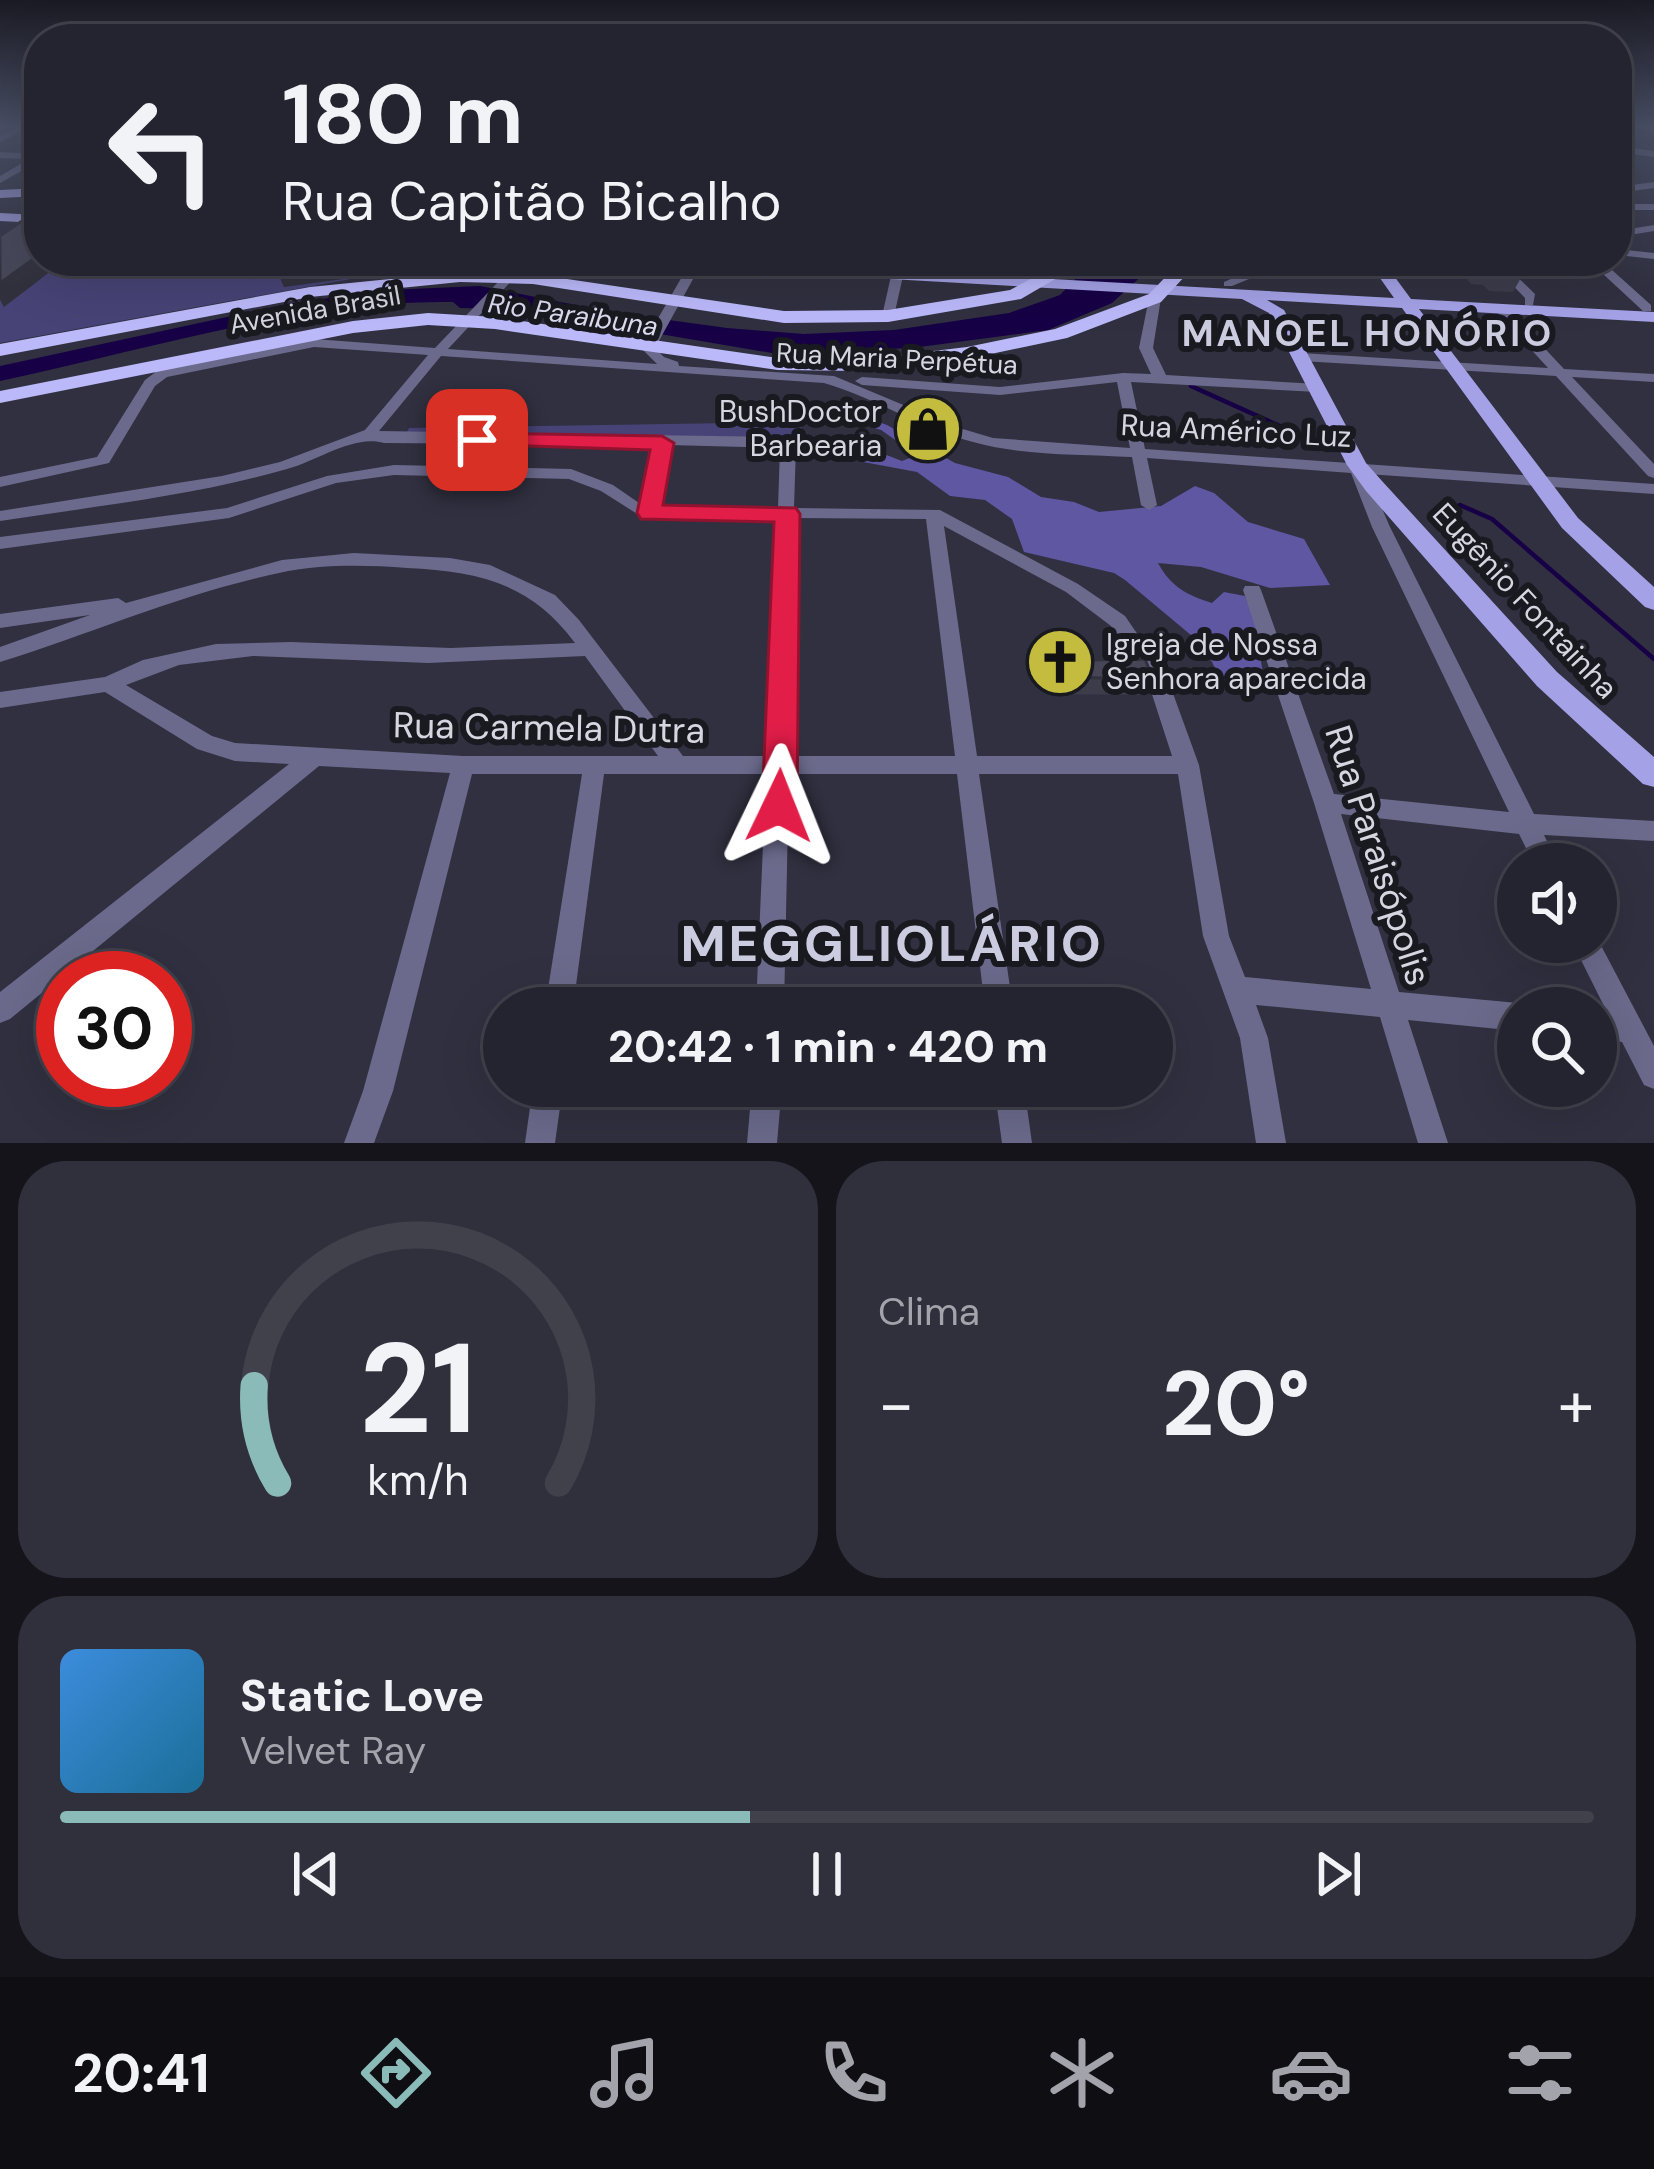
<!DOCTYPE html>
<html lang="pt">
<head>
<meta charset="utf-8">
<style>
  body { margin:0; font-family:"DM Sans",sans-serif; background:#30303c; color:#f1f3f6; height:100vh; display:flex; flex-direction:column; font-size:45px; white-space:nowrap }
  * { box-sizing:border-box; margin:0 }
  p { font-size:39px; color:#a3a4ab }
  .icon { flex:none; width:66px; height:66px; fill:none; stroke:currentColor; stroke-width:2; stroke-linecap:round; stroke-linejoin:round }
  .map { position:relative; height:1143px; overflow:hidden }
  .sheet { display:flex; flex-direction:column; gap:18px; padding:18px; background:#14141a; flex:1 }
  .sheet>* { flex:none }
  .hud { position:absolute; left:24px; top:24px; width:1608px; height:252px; border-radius:48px; box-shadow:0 12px 48px #0002,0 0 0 3px #41414c; background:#242430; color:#f1f3f6; overflow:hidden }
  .tools { position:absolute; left:1497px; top:843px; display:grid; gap:24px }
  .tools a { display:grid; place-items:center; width:120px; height:120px; border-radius:50%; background:#242430; box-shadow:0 12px 48px #0002,0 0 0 3px #41414c; font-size:60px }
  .speed { position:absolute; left:36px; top:951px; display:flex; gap:24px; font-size:60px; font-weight:700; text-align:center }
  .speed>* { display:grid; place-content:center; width:156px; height:156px; border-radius:50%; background:#242430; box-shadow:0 12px 48px #0002,0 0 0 3px #41414c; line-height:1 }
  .speed .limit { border:18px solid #d22; background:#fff; color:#111 }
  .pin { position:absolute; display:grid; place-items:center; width:102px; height:102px; color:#fff; margin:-51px; border-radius:24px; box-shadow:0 6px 18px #0006 }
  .me { position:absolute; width:132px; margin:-66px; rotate:2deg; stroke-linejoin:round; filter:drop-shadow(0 0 9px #0008) }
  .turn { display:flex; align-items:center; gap:42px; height:252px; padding:0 60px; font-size:54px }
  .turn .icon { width:156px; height:156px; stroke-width:2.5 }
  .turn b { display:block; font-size:84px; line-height:102px }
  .big { font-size:90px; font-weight:800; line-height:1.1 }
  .sheet .tile { flex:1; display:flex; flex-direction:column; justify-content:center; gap:18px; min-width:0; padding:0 42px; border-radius:48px; background:#30303c }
  .sheet .dial { align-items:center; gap:0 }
  .dial svg { height:312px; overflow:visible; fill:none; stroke:#41414c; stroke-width:7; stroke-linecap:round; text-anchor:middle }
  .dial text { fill:#f1f3f6; stroke:none }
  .song { display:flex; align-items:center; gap:36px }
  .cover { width:144px; height:144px; border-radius:18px; background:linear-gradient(135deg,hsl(210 70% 55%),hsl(200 70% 35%)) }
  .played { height:12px; border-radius:6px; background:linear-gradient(90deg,#8bbbb9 45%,#41414c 45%) }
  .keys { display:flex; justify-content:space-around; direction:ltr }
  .heat { display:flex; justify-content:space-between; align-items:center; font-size:66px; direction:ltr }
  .sheet .tiles { flex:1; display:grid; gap:18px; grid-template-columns:1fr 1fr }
  .tile:last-child { grid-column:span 2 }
  .trip { position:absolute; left:483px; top:987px; width:690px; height:120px; border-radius:60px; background:#242430; box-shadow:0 12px 48px #0002,0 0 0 3px #41414c; font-weight:800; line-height:120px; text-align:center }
  .tabs { display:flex; height:192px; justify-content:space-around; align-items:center; background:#0e0e13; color:#a3a4ab }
  .tabs .icon { width:84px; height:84px }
  .tabs .on { color:#8bbbb9 }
  .tabs b { font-size:54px; color:#f1f3f6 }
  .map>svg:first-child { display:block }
</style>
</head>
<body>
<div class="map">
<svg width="1654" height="1143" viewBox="0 0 1654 1143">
  <rect width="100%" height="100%" fill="#303040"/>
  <path fill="#474376" d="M0,260L39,261H372L351,279L0,343Z
    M802,422L801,447L782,439L405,435L409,428Z"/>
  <path fill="#5f57a2" d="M835,406L887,425L955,463L1008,477L1041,497L1074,502L1099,512L1161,506L1195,486L1214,493L1248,522L1304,539L1330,585L1270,588L1201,567L1158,563C1171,587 1187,595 1212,603L1224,592L1245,596L1256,625L1264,682L1259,686L1213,687L1215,668L1204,646L1125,580L1114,573L1024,552L1012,519L985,500L950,496L917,472L858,461L842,447L863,446L902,461L917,455L881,430L831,414Z"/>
  <path fill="#170046" d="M1114,261H1158L1112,303L1048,330L912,348L772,353L513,309L460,308L453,302C306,299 144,351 0,381V366L287,304L388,290L480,286L610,312L727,328L804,334L894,330L1009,313L1060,295L1084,270Z"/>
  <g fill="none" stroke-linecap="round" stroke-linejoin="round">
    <path stroke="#170046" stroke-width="3" d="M1191,386L1196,388"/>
    <path stroke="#170046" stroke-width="4.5" d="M1191,386L1284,428
      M1460,505L1492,519L1654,659"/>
    <path fill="#6b6a8c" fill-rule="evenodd" d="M18,127H28L0,142V136Z
      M1634,127H1654V132Z
      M1617,146L1654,151V157L1617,152Z
      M0,152L39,154V161L0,183V176L29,159L0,158Z
      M1654,182V188L1617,193V187Z
      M1617,204H1654V210H1617Z
      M1654,225V231L1617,237V231Z
      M1617,249L1654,253V259L1617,255Z
      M518,261H530L448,349L657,364L641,348L691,261H703L655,348L664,357L678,362L679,366L834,376L956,427L993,438L1130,448L1117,382L1000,395L862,385L855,381L862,377L1000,387L1123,373L1151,374L1139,348L1149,298L1155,294L1161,298L1153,348L1166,375L1317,384L1324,388L1317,392L1131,382L1145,449L1654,484V494L1367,474L1390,527L1534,814L1654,821V841L1544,835L1558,864H1534L1519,834L1341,814L1399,992L1518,1003L1528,1008H1518V1031L1408,1020L1448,1143H1418L1380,1017L1256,1005L1268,1038L1286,1143H1256L1240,1038L1203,936L1178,774H979L1013,1008H985L957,774H789L784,1008H756L766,774H604L573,1008H545L582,774H472L393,1091L374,1143H344L363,1091L450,773L319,766L10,1019L0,1023V992L289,764L235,761L197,749L105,692L0,708V692L105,677L143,660L216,644L291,642L451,648L575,643C531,583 477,571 407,568C365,565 321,564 279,573C183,593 93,633 0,662V647L90,615L0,628V614L118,598L126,603L282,560L354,553L450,558L490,565L555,595L579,620L683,756H767L777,518L642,517L601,491L569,479L394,475L336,483L229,518L0,549V537L227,508L327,476L394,465L571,469L613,485L642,505L654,445L384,443C354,434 317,461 287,469C194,496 96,506 0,521V511L222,476L280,462L365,430L428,355L314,347L167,377L155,386L109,463L0,487V477L97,457L145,380L157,371L314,339L435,348ZM441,356L824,383C875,398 921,428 973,442C1023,456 1080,454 1132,457L1141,505L1149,510L1157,505L1147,458L1351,473L1372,527L1509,812L1334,794L1261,590L1259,586H1245L1243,590L1314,803L1371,989L1245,977L1229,936L1199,765L1167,677L1125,616L1078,584L940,510L794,508L796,446L777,437L379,431ZM669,445L780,448L778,508L658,507ZM794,518L926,519L955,756H789ZM944,526L1066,592L1111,626L1147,679L1172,756H977ZM253,656L428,663L585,656L658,756H463L235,743L212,736L126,685L179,665Z
      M892,261H923L972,268L978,271L972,274L898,264Z
      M1252,261H1264L1261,274L1232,286H1224V282L1251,270Z
      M1489,261H1501L1535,294L1533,305H1525V298Z
      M1589,261H1602L1651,305V311H1643Z
      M897,273L903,276L894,316L888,320L882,316L891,276Z
      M1501,305L1505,306L1564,369L1654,374V382L1572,377L1654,464V478L1648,476L1556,376L1301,361L1294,357L1301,353L1548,368L1497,312V306Z
      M1596,936L1654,1046V1089L1644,1085L1622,1042L1596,1039V1011L1607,1012L1572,942H1596Z
      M533,1086H563L555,1143H525Z
      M752,1086H782L777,1143H747Z
      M994,1086H1024L1032,1143H1002Z"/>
    <path fill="#a4a1e6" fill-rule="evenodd" d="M39,188V196L0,198V190Z
      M0,213L39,215V223L0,221Z
      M637,261H726L1394,298L1368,261H1383L1411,299L1654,312V322L1419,309L1578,518L1654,587V610L1645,607L1562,528L1402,308L1267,300L1284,310L1366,463L1382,481L1557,672L1654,757V787L1643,784L1537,686L1366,491L1347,465L1269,313L1242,299L644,265Z"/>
    <path fill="#bcb9fb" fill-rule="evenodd" d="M1065,261H1086L1021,299L888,322L784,323L533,284L460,282L310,297L0,356V344L310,287L460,272L533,274L784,311L888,310L1010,290Z
      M1181,261H1199L1161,302L1067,338L967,359L866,371L778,370L495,329L428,325L353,333L0,403V391L353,321L428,313L495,317L778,358L866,359L967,347L1055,329L1149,294Z"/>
  </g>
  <path fill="#3c3c4b" d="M1464,261H1511L1523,274L1513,292L1489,291L1483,285L1471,284L1461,272L1465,263Z
    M1047,630L1084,660L1153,679L1148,695L1050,694L1043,647Z"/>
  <path fill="#31313d" d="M39,255V261H64L4,307L0,300V283Z
    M341,261H372L351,278L284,287L276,269Z"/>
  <path fill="#464657" stroke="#31313d" stroke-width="3" d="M22,221H39V255L0,283V236Z
    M287,261H341L276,269Z
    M1475,261H1511L1523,274L1498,273L1492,267L1480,266Z
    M1047,630L1076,631L1084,660L1145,659L1153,679L1054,677Z"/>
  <linearGradient id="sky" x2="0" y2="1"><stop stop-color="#1a1a23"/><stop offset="0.44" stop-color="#484e64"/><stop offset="1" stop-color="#484e64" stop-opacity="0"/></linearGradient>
  <rect width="1654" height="287" fill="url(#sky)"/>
  <path fill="#e11d48" stroke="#92132f" stroke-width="3" d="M477,433L662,436L674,443L663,505L796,508L800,514L797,806L791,817L779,821L767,817L762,806L774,522L641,519L637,513L650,450L469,444L466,440Z"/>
  <defs>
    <g id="shop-disc" transform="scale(3.45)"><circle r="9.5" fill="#c4bc3e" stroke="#191920"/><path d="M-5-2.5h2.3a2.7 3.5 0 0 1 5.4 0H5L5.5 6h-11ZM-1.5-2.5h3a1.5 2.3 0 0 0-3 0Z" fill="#111"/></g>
    <g id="church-disc" transform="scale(3.45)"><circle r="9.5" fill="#c4bc3e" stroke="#191920"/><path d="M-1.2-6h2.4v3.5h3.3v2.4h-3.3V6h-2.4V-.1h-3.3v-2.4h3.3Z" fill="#111"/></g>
  </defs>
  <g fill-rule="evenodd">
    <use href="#shop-disc" x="928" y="429"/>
    <use href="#church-disc" x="1060" y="662"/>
  </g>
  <g text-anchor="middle" stroke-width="12" stroke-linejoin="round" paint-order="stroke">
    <g font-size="27" fill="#d6d6e0" stroke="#191920">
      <text transform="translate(315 310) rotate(-10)" y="9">Avenida Brasil</text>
      <text transform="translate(897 359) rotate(3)" y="9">Rua Maria Perpétua</text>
    </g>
    <g font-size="27" font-style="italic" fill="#dbdbf0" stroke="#191920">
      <text transform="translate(573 315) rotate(8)" y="9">Rio Paraibuna</text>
    </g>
    <g font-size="30" fill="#d6d6e0" stroke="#191920" text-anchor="end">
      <text x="882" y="422">BushDoctor<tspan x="882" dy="34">Barbearia</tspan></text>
      <text x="1106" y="655" text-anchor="start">Igreja de Nossa<tspan x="1106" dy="34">Senhora aparecida</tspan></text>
    </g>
    <g font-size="30" fill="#d6d6e0" stroke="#191920">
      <text transform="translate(1236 431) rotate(3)" y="10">Rua Américo Luz</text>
      <text transform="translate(1525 601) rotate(47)" y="10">Eugênio Fontainha</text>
    </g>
    <g font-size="36" font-weight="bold" letter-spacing="3" fill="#cccce0" stroke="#191920">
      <text x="1368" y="346">MANOEL HONÓRIO</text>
    </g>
    <g font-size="36" fill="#d6d6e0" stroke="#191920">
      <text transform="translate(549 727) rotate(1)" y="13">Rua Carmela Dutra</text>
      <text transform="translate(1379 855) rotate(72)" y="13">Rua Paraisópolis</text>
    </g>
    <g font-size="51" font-weight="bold" letter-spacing="3" fill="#cccce0" stroke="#191920">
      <text x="892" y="961">MEGGLIOLÁRIO</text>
    </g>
  </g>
</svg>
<div class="tools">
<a><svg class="icon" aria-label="sound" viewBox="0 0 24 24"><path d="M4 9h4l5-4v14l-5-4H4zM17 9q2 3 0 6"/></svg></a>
<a><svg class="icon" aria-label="search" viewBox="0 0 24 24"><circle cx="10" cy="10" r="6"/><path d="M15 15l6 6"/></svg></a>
</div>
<div class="speed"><div class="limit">30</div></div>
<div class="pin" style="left:477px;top:440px;background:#d93025"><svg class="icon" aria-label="arrive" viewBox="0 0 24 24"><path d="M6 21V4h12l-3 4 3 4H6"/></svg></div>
<svg class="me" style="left:779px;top:806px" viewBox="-20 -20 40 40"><path d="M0-17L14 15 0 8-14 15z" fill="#e11d48" stroke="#fff" stroke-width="4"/></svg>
<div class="trip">20:42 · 1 min · 420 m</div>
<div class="hud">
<div class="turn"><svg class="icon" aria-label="left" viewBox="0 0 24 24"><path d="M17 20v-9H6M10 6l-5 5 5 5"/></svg><div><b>180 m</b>Rua Capitão Bicalho</div></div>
</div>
</div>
<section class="sheet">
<div class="tiles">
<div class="tile dial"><svg viewBox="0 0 100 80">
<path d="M14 69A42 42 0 1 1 86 69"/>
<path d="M14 69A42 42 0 0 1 8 44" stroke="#8bbbb9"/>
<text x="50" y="56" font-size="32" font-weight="700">21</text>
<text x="50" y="72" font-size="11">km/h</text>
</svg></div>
<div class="tile"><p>Clima</p>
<div class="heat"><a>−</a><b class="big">20°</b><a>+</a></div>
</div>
<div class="tile">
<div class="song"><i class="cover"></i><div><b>Static Love</b><p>Velvet Ray</p></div></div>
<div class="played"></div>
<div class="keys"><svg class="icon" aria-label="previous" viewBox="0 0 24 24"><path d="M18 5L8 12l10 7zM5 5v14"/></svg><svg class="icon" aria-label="pause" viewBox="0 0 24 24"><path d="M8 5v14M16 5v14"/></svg><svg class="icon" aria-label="next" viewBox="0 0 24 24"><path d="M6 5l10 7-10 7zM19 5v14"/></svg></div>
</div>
</div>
</section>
<nav class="tabs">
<b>20:41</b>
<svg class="icon on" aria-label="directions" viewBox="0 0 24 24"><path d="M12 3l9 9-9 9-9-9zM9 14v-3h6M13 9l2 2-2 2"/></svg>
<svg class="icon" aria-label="music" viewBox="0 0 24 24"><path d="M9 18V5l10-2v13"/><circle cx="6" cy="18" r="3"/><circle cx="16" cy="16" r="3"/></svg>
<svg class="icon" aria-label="phone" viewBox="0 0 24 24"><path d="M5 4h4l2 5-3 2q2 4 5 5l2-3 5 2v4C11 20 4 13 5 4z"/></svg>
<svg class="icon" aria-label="climate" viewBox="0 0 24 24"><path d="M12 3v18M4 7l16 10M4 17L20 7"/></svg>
<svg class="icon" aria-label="car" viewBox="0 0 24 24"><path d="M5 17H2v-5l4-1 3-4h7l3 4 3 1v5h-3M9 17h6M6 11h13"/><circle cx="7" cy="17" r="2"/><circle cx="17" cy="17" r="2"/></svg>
<svg class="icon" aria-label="filters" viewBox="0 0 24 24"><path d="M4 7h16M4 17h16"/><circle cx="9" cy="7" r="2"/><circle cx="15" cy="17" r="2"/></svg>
</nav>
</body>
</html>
